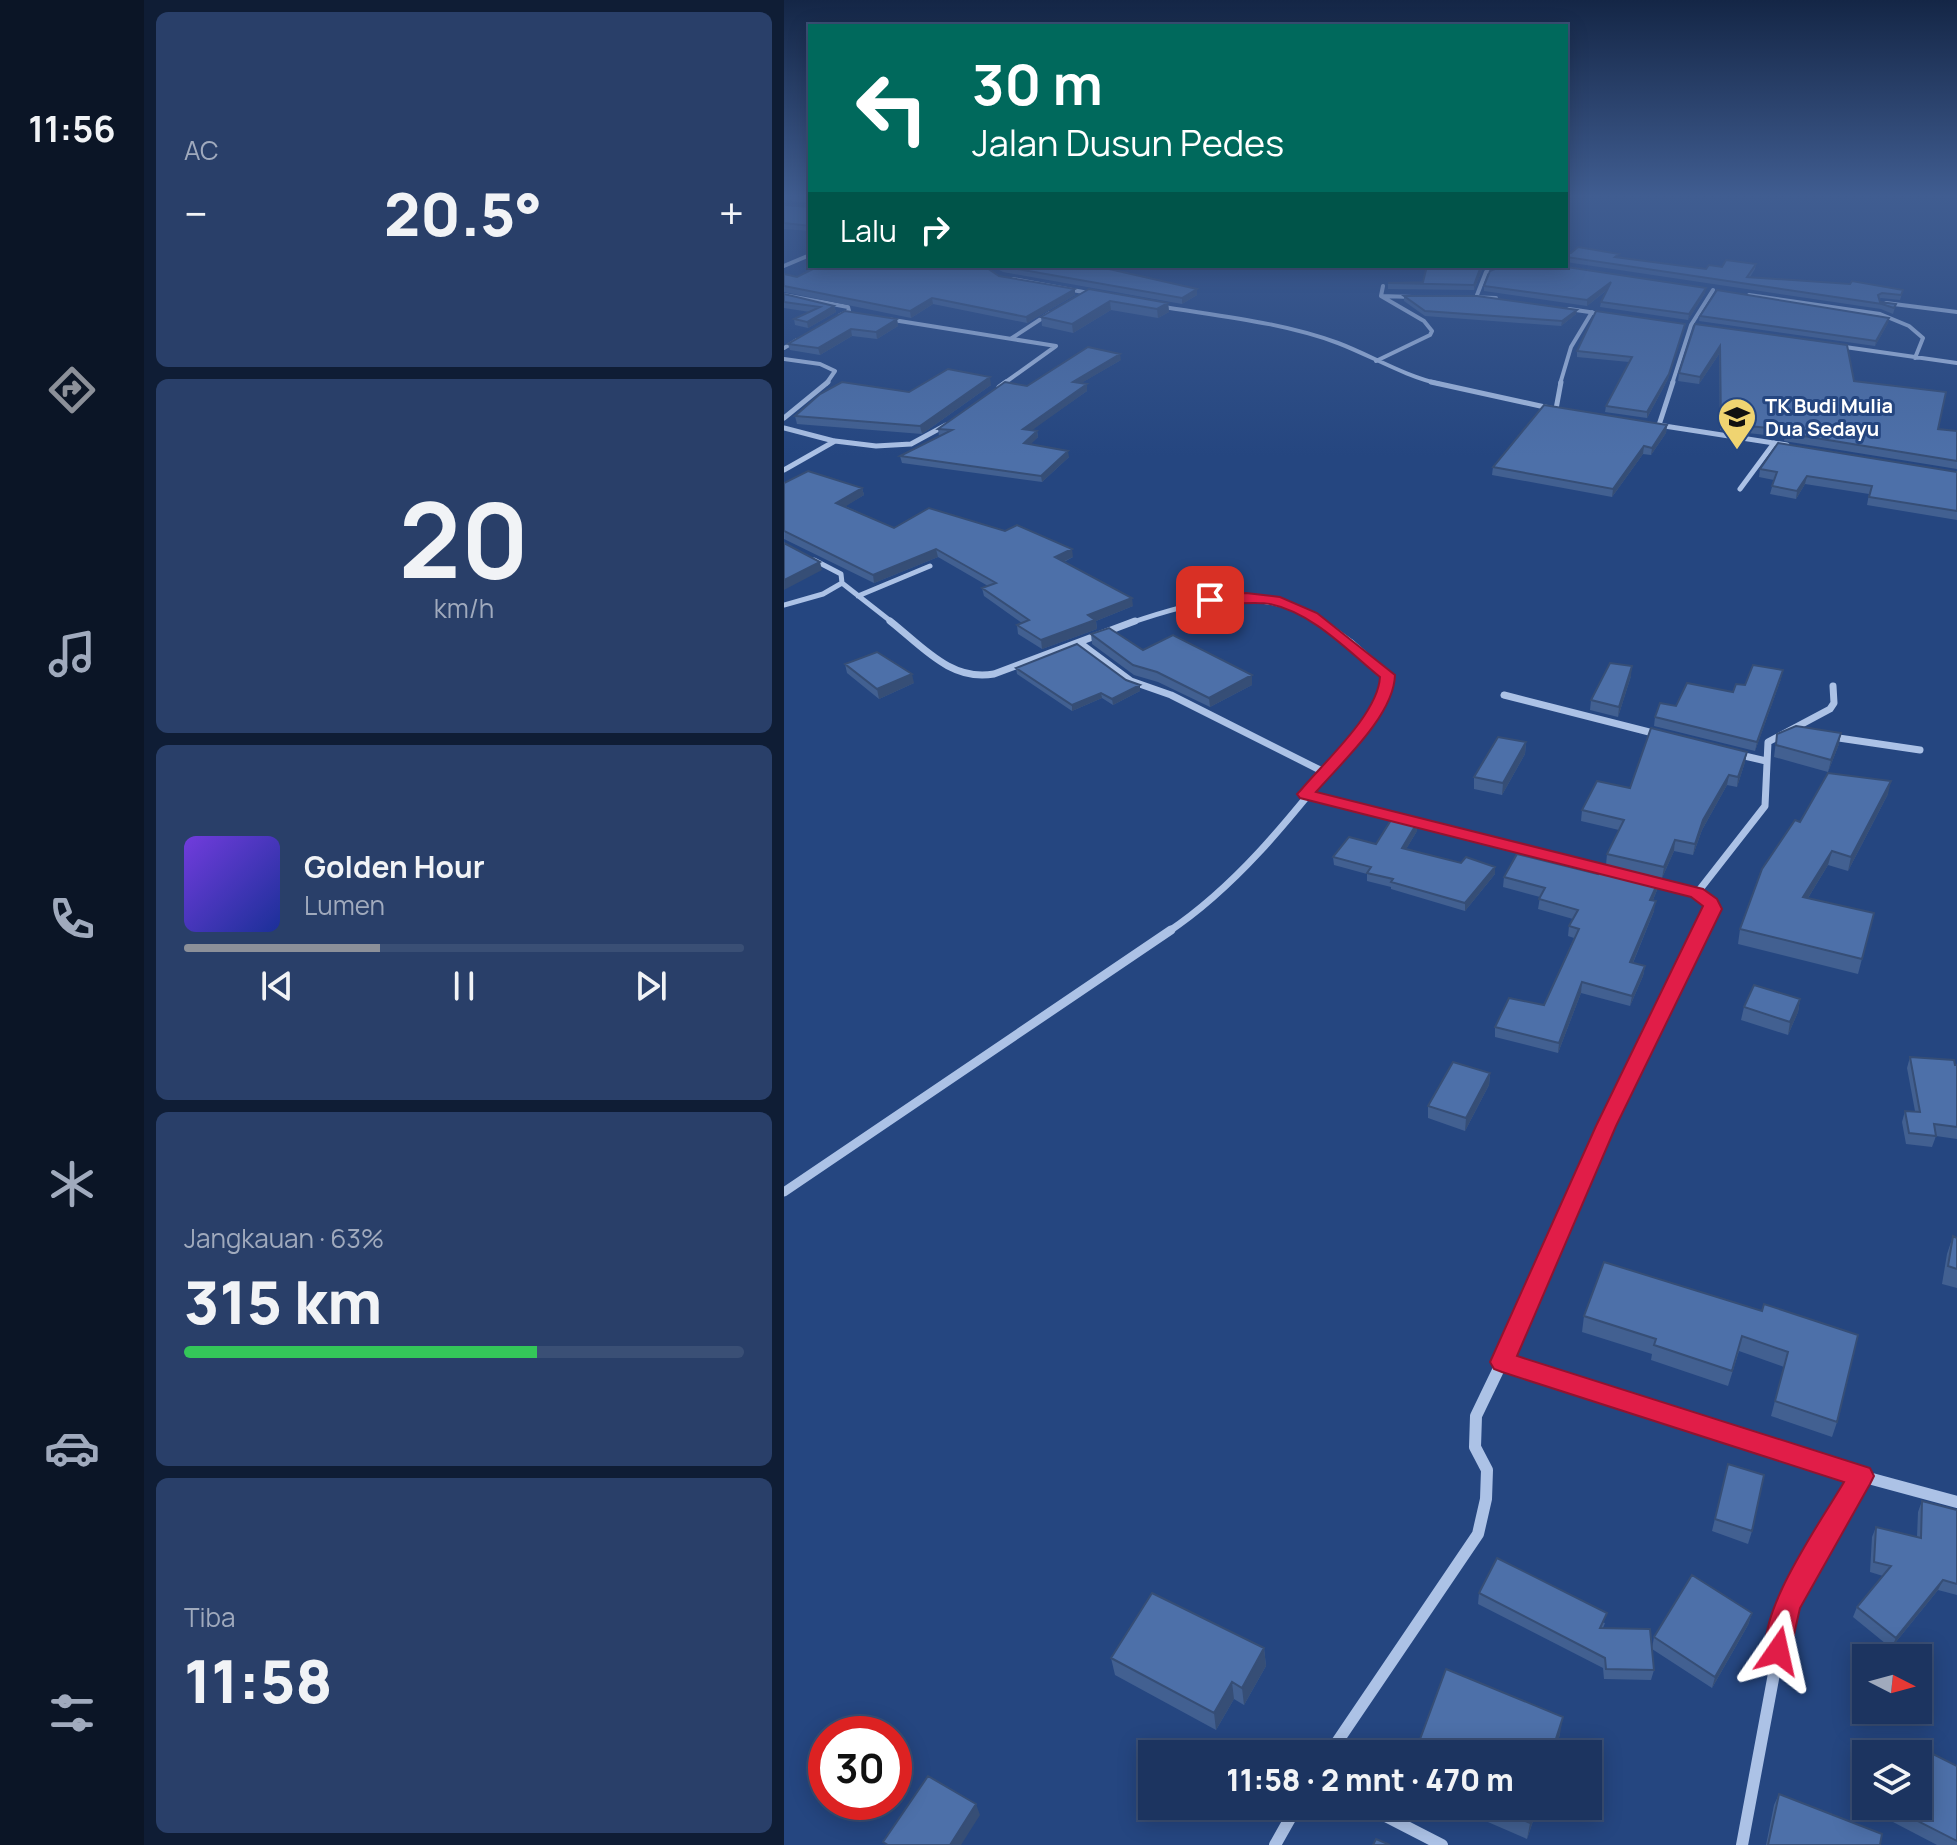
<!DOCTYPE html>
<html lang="id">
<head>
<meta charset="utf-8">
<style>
  body { margin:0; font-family:Manrope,sans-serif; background:#293f69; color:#f1f3f6; height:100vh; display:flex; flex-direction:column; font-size:30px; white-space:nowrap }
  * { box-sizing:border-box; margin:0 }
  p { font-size:26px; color:#a0aabd }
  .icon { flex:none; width:44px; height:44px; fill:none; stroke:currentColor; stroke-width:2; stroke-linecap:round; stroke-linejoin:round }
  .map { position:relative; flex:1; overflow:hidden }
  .details { display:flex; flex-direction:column; gap:12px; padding:12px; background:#0f1d35; width:640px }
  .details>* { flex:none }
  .banner { position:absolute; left:24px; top:24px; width:760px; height:244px; border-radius:0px; box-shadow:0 4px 20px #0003,0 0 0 2px #3a4f75; background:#00695c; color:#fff; overflow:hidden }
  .needle { width:52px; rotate:96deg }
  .buttons { position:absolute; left:1068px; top:1644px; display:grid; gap:16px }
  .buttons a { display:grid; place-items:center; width:80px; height:80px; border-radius:0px; background:#1c3460; box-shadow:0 4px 20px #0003,0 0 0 2px #3a4f75; font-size:40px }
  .speed { position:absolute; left:24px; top:1716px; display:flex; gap:16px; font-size:40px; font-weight:700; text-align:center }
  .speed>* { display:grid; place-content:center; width:104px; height:104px; border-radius:50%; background:#1c3460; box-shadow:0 4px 20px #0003,0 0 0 2px #3a4f75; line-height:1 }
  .speed .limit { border:12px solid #d22; background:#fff; color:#111 }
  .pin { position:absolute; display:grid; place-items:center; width:68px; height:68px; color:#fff; margin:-34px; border-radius:16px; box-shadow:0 4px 12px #0006 }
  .me { position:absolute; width:88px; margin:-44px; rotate:11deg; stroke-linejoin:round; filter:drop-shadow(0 0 6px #0008) }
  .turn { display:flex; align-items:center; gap:28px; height:168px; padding:0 32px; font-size:36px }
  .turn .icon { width:104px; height:104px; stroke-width:2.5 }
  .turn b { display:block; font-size:56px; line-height:68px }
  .then { display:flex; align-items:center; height:76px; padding:0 32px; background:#0003; gap:16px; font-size:30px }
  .big { font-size:60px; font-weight:800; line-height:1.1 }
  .details .widget { flex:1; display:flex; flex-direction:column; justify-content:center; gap:12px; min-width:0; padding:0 28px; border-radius:12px; background:#293f69 }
  .details .dial { align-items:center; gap:0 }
  .dial b { font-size:104px; line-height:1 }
  .song { display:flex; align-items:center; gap:24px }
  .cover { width:96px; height:96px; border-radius:12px; background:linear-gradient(135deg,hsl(260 70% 55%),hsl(230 70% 35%)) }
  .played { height:8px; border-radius:4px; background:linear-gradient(90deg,#8c9099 35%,#3a4f75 35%) }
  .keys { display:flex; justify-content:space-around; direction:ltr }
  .heat { display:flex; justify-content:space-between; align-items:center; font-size:44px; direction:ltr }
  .charge { height:12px; border-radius:6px; background:linear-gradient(90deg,#34c759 63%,#3a4f75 0) }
  .trip { position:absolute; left:354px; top:1740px; width:464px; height:80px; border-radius:0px; background:#1c3460; box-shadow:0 4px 20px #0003,0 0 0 2px #3a4f75; font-weight:800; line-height:80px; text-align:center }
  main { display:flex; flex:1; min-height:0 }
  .tab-bar { display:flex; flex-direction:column; width:144px; justify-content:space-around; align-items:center; background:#0b1526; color:#a0aabd }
  .tab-bar .icon { width:56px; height:56px }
  .tab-bar .current { color:#8c9099 }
  .tab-bar b { font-size:36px; color:#f1f3f6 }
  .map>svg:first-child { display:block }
</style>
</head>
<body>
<main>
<nav class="tab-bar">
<b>11:56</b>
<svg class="icon current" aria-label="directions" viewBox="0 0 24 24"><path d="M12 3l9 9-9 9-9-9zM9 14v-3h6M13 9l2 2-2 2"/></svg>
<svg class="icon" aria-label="music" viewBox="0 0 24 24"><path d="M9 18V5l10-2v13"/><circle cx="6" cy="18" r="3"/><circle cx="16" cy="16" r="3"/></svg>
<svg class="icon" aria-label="phone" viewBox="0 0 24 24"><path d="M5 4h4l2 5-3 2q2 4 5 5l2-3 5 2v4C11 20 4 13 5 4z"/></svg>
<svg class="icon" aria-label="climate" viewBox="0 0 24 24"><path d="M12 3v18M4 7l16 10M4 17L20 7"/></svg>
<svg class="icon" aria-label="car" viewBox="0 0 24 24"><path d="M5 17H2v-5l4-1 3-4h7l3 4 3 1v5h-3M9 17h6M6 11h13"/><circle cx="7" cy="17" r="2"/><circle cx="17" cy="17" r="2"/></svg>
<svg class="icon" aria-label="filters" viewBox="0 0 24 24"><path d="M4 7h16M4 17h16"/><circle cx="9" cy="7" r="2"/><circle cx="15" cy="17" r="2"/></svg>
</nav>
<section class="details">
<div class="widget"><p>AC</p>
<div class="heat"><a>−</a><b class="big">20.5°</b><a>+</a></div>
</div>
<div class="widget dial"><b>20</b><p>km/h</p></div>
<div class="widget">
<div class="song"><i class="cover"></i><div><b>Golden Hour</b><p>Lumen</p></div></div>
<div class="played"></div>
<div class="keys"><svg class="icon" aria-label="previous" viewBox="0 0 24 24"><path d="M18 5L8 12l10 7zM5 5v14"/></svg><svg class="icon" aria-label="pause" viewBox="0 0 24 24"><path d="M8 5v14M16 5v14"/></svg><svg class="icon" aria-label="next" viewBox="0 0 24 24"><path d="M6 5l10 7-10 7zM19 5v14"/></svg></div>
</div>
<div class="widget"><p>Jangkauan · 63%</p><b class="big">315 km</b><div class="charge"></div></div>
<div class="widget"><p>Tiba</p><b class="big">11:58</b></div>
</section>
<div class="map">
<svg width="1173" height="1845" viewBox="0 0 1173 1845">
  <rect width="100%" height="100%" fill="#254680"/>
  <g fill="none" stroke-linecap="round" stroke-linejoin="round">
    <path stroke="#acc2e6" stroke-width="4" d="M0,266L26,255
      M229,279L310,294
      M0,295L64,307L65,311L56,315
      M693,295L702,272L720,266
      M965,295L1096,314L1125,326L1139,338L1131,358
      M597,296L628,297
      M682,297L712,298
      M1102,303L1173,312
      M374,306C434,316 497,322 554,343C588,356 620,376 656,384
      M785,309L819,314
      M103,319L272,346
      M228,338L266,313
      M1054,346L1173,363
      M0,348L13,340
      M0,359L36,364L51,371L42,384
      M592,361L646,335L648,331L640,321L597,296L599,286
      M219,384L272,346
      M776,384L787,347L808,312
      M888,384L907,325L929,290"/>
    <path stroke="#acc2e6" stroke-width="5" d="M647,382L770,409
      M215,387L222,382
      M772,409L777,382
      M0,418L44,382
      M874,425L1003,445
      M875,425L889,382
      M0,428L50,441
      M0,470L51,441L92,446L127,444L162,425
      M956,489L990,443
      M58,583L109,623
      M74,596L146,566
      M0,605L39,594L58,583L57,574L30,560
      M346,623C414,600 475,584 540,623"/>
    <path stroke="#acc2e6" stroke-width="7" d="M106,621C138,646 167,682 210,674L351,621
      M296,643L347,681L387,695L540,772
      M720,695L873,734
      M1048,737L1136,750
      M952,754L982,761
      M522,794L823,871
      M864,881C887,886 915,887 929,909L917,932
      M913,893L981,806L984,742L1046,709L1050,703L1049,686
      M384,932C468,876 529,787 593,710L603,691L604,675L566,642L537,621"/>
    <path stroke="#acc2e6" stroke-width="9" d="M0,1192L387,930
      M732,1331L822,1126L918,930"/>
    <path stroke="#acc2e6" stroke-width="12" d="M718,1362L732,1329
      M545,1754L694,1534L702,1499L703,1470L691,1447L692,1416L718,1362L1077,1476L1173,1502
      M582,1806L658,1845
      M491,1845L513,1806
      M958,1845L1003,1604L1077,1476"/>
  </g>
  <path fill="#426091" d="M0,197H26V203L0,200Z
    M0,205L26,207V231L0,229Z
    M782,253L834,257L922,269L972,264L971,269L966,277L1119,290L1116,300L1097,298L1095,299L1096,302L1112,304L1109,314L1097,309L782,262Z
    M208,266H323L320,268L413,295L398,304L219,272Z
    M643,266H704L698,270L690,290L604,289V283L639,282Z
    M0,274L13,277L215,276L291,295L243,323L149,304L127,318L0,292Z
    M700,286L921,293L904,320L816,307L817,302L823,290L803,306L700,291Z
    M305,289L384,303L385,312L374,318L327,310L289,333L258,326L257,317Z
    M0,294L50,306L52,312L24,328L11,325L10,319L26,312L0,308Z
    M620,296L792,314L777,326L641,316L620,301Z
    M916,316L1105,318L1104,323L1091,346L915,321Z
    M113,319L114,326L93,339L68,336L36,355L6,350L4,344Z
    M901,324L884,379L863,418L821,412L822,406L845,362L793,357V351Z
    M911,324L1070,381L1154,429L1173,431V469L1000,441L1001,437L936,430L935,354L915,384L894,381L895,373Z
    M337,360L297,383L303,391L247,430L253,431L254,437L246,444L285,457L258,482L118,463L116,456L157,436H155L154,429L243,386Z
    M207,385L138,434L13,424L11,416L125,392Z
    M883,425L882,433L867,455L859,454L828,497L708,475L709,467Z
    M976,469L1173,472V520L1083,505L1085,494L1021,484L1012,499L986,494L990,480L975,477Z
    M0,483L78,488L80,495L61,506L110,528L289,557L280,562L349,606L312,621L313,629L258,649L234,634L233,625L238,623L200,596L198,588L204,586L154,557L90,583L0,539Z
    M307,634L359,650L468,675V685L426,707L374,682L350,675L308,644Z
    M61,664L130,683L95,699L63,673Z
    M232,668L356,691L329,705L318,698L288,711L233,674Z
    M847,676L834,717L806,710L807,700Z
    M997,679L971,751L870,726L871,717L892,706L949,692L961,685Z
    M993,734L1055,744L1044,772L990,757Z
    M742,742L741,754L718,795L690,789V777Z
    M963,752L961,762L953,787L943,785L918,830L909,855L890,851L878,878L822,865L823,854L835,830L797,821L798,810L846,788Z
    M1104,794L1064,871L1044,865L1024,898L1090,913L1074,974L954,944L956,929L1016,822Z
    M633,831L622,849L677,863L711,867V874L681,911L607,889V887L583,881V874L550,865L549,857Z
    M814,874L875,880L873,890L869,900L870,911L849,963L861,966L859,976L846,1006L797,993L774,1053L711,1037V1027L760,1005L790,938L784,936L785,926L789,919L754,909L756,897L719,887L720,877Z
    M1016,999L1014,1012L1004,1035L957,1020L960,1007Z
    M1126,1057L1173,1065V1139L1152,1136L1148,1147L1122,1144L1118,1122L1121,1111H1131L1123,1068Z
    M706,1073L705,1085L681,1131L644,1118V1106Z
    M1169,1236L1173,1238V1288L1158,1284L1163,1254Z
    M978,1311L1053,1422L1048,1437L987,1416L1000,1367L955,1351L944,1386L867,1360L868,1354L798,1332L800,1316Z
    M944,1464L968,1531L964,1544L928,1531Z
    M1138,1501L1173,1510V1595L1154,1590L1107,1648L1069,1617L1073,1607L1099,1576L1086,1572L1088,1537L1092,1527L1133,1537L1134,1512Z
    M695,1593L821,1623L819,1628L868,1648L870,1637L968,1613L964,1625L928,1688L868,1649L870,1670L867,1680L820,1679L819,1668L694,1604Z
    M480,1648L482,1666L460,1705L450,1699L432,1730L331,1675L327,1658Z
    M776,1734L770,1754H634L635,1742Z
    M1133,1746L1173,1766V1845H1153L1109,1822L1113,1806H1134V1754H1130Z
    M995,1794L1096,1845H982L990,1805Z
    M691,1806H754L743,1839L690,1816Z"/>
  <path fill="#364e76" d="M697,266H704L698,270L690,290V285Z
    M827,282L826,287L803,306V300Z
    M922,288L921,293L904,320L905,314Z
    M291,289V295L243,323L242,317Z
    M413,289V295L398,304V298Z
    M148,298L149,304L127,318L126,311Z
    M326,301L327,310L289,333L288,324Z
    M384,303L385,312L374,318L373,309Z
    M50,306L52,312L24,328L23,322Z
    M793,310L792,314L777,326L778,321Z
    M1105,318L1104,323L1091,346L1092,341Z
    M113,319L114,326L93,339L92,332Z
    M901,324L884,379L863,418V412Z
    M67,329L68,336L36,355L34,348Z
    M936,346L935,354L915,384L916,377Z
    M336,354L337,360L289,388V382Z
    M206,377L207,385L138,434L136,426Z
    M303,384V391L240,436L239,429Z
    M883,425L882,433L867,455L868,448Z
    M253,431L254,437L241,450L240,443Z
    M860,446L859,454L828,497L829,489Z
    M284,451L285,457L258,482L257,476Z
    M1023,476L1021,484L1012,499L1013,491Z
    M78,488L80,495L54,511L52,503Z
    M152,549L154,557L90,583L89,575Z
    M288,549L289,557L272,565L271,557Z
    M36,562L38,570L0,590V580Z
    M348,598L349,606L312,621L313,629L258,649L257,640L304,615Z
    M848,666L847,676L834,717L835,707Z
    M999,670L997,679L971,751L973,742Z
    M128,674L130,683L95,699L93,689Z
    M468,675V685L426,707L425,698Z
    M356,685V691L329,705L328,699Z
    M317,693L318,698L288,711V705Z
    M1057,733L1055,744L1044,772L1047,760Z
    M742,742L741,754L718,795L719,783Z
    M963,752L961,762L953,787L954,777Z
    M945,775L943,785L918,830L909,855L911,844L919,820Z
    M1107,781L1104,794L1064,871L1067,857Z
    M633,823V831L618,856V848Z
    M891,840L890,851L878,878L880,867Z
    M1048,851L1044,865L1016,911L1019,897Z
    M711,867V874L681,911V903Z
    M875,880L873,890L865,910L866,900Z
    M872,901L870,911L845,972L846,962Z
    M861,966L859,976L846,1006L848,996Z
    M798,982L797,993L774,1053L775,1043Z
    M1016,999L1014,1012L1004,1035L1006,1022Z
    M706,1073L705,1085L681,1131L682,1118Z
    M1159,1580L1154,1590L1107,1648L1112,1638Z
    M968,1613L964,1625L928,1688L931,1677Z
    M480,1648L482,1666L460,1705L458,1688Z
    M448,1682L450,1699L432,1730L430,1713Z
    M779,1717L776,1734L770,1754H767Z
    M192,1804L196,1815L177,1845H166Z
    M751,1806H754L743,1839L746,1823Z"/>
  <path fill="#4d70a9" stroke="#364e76" stroke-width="2" d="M0,205L26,207V226L0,223Z
    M794,247L835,254L831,257L922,269L925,265L938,267L942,260L972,264L963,277L1066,284L1068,281L1119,290L1117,295L1098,293L1094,295L1096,302L1112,304L1110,308L1098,304L782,257V253H787Z
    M35,266H200L215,276L291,289L242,317L148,298L126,311L0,286V274L13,277Z
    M217,266H312L413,289L398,298Z
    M643,266H697L690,285L604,283L639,282Z
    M718,266H776L922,288L905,314L817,302L827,282L803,300L700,286L706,271Z
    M305,289L384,303L373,309L326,301L288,324L257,317Z
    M933,290L1105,318L1092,341L916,316Z
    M0,294L50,306L23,322L10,319L36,307L0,302Z
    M620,296H693L793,310L778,321L641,311Z
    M61,311L113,319L92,332L67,329L34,348L4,344Z
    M812,311L901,324L885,374L863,412L822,406L848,357L793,351Z
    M911,324L1063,345L1070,381L1162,392L1154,429L1173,431V461L1001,433L1004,430L937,423L936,346L916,377L895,373Z
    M304,347L336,354L289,382L303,384L239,429L253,431L240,443L284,451L257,476L116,456L168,430L154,429L221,382L243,386Z
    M164,369L206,377L136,426L11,416L36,394L58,382L125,392Z
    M760,405L883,425L868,448L860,446L829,489L709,467Z
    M994,443L1173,472V511L1085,497L1088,486L1023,476L1013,491L988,486L993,472L976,469Z
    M24,471L78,488L52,503L110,528L145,508L221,531L233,525L288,549L271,557L348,598L304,615L311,620L257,640L233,625L245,620L198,588L212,583L152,549L89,575L0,531V483Z
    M0,543L36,562L0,580Z
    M325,628L359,650L389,635L468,675L425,698L373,672L349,665L307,634Z
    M293,644L342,680L356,685L328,699L317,693L288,705L232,668Z
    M93,652L128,674L93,689L61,664Z
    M826,663L848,666L835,707L807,700Z
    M969,665L999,670L973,742L871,717L876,703L892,706L903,683L949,692L952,684L961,685Z
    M1012,726L1057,733L1047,760L992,745L993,734Z
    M867,728L963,752L954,777L945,775L919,820L911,844L891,840L880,867L823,854L840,820L798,810L813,781L846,788Z
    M714,737L742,742L719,783L690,777Z
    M1044,773L1107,781L1067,857L1048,851L1019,897L1090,913L1078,959L956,929L978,869L1011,820L1016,822Z
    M609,817L633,823L618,848L677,863L682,857L711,867L681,903L607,882L609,879L583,873L587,867L549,857L565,837L592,844Z
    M733,854L814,874L817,867L875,880L866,900L872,901L846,962L861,966L848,996L798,982L775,1043L711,1027L725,998L760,1005L795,929L785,926L794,910L755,899L761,888L720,877Z
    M970,985L1016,999L1006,1022L960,1007Z
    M1126,1057L1170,1060L1171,1065H1173V1127L1150,1124L1152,1136L1125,1133L1121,1111L1136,1112Z
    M669,1062L706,1073L682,1118L644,1106Z
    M1169,1236L1173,1238V1269L1164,1266Z
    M820,1262L978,1311L980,1304L1074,1335L1053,1422L991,1401L1004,1352L958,1336L948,1371L870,1345L872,1339L800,1316Z
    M944,1464L980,1475L968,1531L931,1519Z
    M1138,1501L1173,1510V1584L1159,1580L1112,1638L1073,1607L1107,1566L1090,1562L1092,1527L1137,1538Z
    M713,1558L823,1613L816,1628L866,1629L870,1670L822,1669L821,1658L695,1593Z
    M908,1575L968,1613L931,1677L870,1637Z
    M368,1593L480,1648L458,1688L448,1682L430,1713L327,1658Z
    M662,1669L779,1717L767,1754H663L635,1742Z
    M1133,1746L1173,1766V1841L1114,1811L1116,1806H1134V1754H1131Z
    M144,1776L192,1804L166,1845H104L99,1842Z
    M995,1794L1098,1834L1096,1845H984Z
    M706,1806H751L746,1823Z
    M592,1839L606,1845H589Z"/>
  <linearGradient id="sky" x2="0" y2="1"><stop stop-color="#142646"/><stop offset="0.43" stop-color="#405d91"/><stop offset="1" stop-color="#405d91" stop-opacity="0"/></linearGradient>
  <rect width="1173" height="456" fill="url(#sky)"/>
  <path fill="#e11d48" stroke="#92132f" stroke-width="2" d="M462,593L496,597L533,613L611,675C610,715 558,762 532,792L919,889L933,899L938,909L832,1126L733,1356L1086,1468L1090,1476L1086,1484L1016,1608L1004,1661L994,1665L984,1661C967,1619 1038,1520 1060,1482L718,1372L710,1369L706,1362L812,1126L919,906L907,897L516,798L513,794L516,791C540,762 594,714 596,677C564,651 529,613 486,604C469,600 430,608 419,600L426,596Z"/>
  <defs>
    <g id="school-pin" transform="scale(2)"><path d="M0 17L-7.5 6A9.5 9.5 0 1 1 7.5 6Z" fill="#f0d471" stroke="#254680"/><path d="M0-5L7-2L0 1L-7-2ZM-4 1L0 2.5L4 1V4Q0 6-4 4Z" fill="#111"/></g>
  </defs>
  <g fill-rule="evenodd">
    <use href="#school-pin" x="953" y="417"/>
  </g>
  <g text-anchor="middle" stroke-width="6" stroke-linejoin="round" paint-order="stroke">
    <g font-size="20" font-weight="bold" fill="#fff" stroke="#254680" text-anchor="start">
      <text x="981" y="413">TK Budi Mulia<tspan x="981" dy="23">Dua Sedayu</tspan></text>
    </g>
  </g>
</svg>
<div class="buttons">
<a><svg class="needle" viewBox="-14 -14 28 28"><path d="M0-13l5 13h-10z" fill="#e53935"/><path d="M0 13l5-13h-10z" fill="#a0aabd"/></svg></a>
<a><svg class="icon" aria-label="layers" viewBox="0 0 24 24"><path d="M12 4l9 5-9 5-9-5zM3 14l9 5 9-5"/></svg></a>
</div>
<div class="speed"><div class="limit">30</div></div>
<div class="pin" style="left:426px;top:600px;background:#d93025"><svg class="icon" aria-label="arrive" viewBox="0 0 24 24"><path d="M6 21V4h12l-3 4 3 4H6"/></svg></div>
<svg class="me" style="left:994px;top:1651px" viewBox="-20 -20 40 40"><path d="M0-17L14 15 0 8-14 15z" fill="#e11d48" stroke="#fff" stroke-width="4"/></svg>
<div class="trip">11:58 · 2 mnt · 470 m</div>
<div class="banner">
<div class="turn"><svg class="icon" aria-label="left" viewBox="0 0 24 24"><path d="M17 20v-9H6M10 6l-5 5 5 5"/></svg><div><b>30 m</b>Jalan Dusun Pedes</div></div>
<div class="then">Lalu<svg class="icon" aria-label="right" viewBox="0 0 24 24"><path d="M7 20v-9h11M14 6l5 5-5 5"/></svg></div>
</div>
</div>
</main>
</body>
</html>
